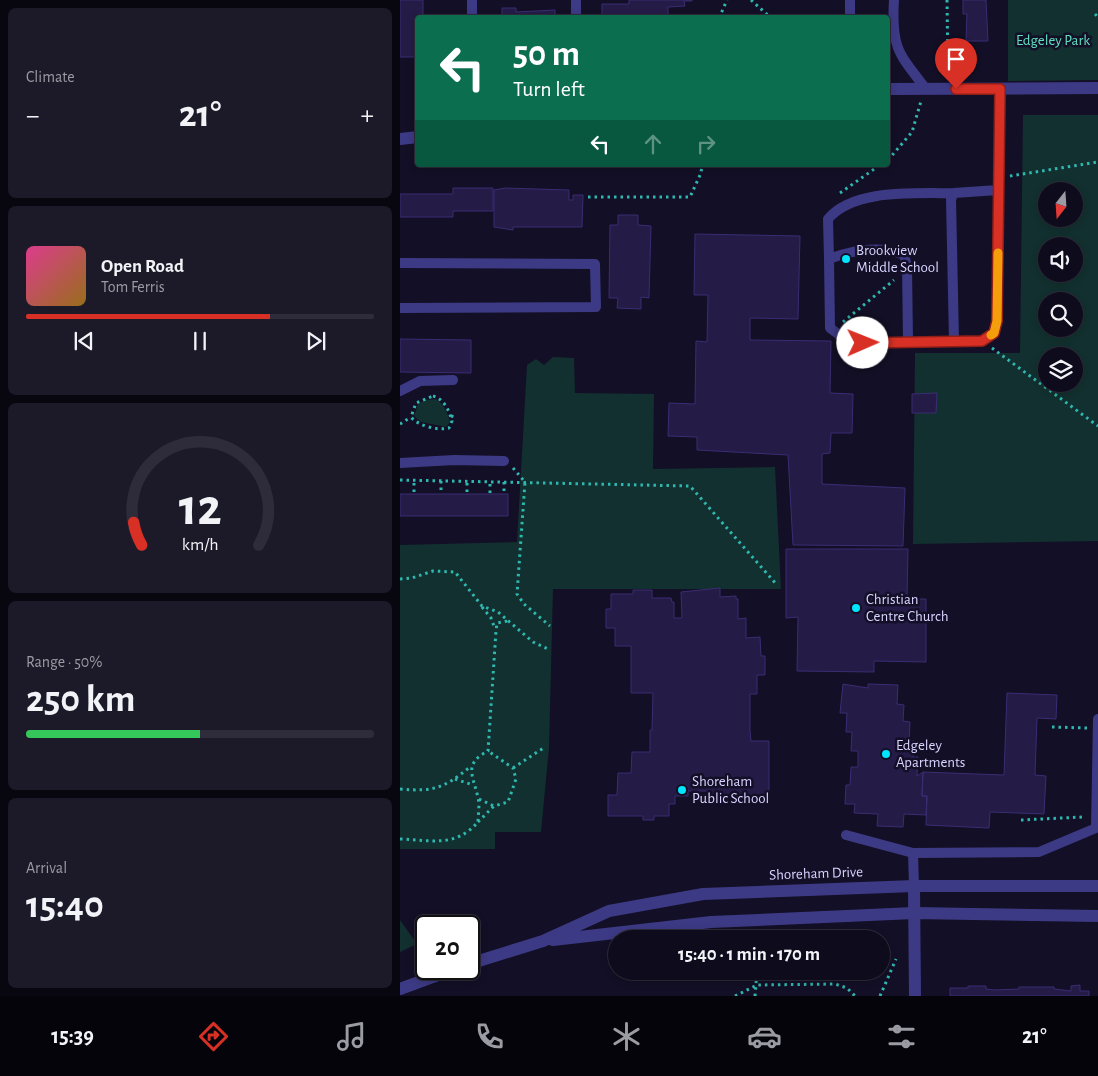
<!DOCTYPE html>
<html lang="en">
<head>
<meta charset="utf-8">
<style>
  body { margin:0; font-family:"Alegreya Sans",sans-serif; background:#1c1929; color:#f1f3f6; height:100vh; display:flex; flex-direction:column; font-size:19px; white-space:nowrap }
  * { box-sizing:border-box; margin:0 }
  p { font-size:16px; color:#9b9ba3 }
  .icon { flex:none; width:28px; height:28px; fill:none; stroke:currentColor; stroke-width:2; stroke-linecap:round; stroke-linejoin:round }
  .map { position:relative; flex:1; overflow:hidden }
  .panel { display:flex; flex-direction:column; gap:8px; padding:8px; background:#08060f; width:400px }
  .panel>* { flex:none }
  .top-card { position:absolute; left:15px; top:15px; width:475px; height:152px; border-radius:5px; box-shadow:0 2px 8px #0003,0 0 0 1px #2e2b3b; background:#0b6e4f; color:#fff; overflow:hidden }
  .needle { width:32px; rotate:197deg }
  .controls { position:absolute; left:638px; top:182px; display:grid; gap:10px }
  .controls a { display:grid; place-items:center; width:45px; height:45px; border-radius:50%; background:#0e0b1c; box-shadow:0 2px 8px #0003,0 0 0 1px #2e2b3b; font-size:25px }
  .speed { position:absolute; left:15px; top:915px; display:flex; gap:10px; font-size:25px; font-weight:700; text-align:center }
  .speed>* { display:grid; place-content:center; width:65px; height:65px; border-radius:50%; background:#0e0b1c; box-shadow:0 2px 8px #0003,0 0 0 1px #2e2b3b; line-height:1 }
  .speed .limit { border:2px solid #111; border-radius:8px; background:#fff; color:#111 }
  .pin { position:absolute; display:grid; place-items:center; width:42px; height:42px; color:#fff; margin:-51px -21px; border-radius:50% 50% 50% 0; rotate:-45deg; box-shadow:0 0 5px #0007 }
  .pin .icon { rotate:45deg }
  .me { position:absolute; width:55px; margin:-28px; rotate:89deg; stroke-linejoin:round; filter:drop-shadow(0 0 4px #0008) }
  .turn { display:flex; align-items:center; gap:18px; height:105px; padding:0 15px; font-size:22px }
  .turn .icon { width:65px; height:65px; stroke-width:2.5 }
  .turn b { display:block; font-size:35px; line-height:42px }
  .lanes { display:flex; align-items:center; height:48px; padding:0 15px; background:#0003; justify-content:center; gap:25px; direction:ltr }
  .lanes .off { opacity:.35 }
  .big { font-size:38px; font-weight:600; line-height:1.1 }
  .panel .tile { flex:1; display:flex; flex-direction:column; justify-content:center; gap:8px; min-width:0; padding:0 18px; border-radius:8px; background:#1c1929 }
  .panel .dial { align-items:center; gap:0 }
  .dial svg { height:130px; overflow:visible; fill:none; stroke:#2e2b3b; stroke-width:7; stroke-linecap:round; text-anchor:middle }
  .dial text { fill:#f1f3f6; stroke:none }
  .song { display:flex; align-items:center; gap:15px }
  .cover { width:60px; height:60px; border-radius:8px; background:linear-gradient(135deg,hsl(330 70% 55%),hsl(40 70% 35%)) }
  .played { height:5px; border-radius:2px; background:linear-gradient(90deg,#d93025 70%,#2e2b3b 70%) }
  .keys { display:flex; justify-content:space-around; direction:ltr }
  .heat { display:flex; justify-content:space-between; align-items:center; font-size:28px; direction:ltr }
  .charge { height:8px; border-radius:4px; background:linear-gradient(90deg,#34c759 50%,#2e2b3b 0) }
  .trip { position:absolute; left:208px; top:930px; width:282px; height:50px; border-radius:25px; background:#0e0b1c; box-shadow:0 2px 8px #0003,0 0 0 1px #2e2b3b; font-weight:600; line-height:50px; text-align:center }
  .menu { display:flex; height:80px; justify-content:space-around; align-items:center; background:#06040b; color:#9b9ba3 }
  .menu .icon { width:35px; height:35px }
  .menu .current { color:#d93025 }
  .menu b { font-size:22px; color:#f1f3f6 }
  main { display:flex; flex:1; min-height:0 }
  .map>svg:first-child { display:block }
</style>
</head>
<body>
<main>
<section class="panel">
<div class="tile"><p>Climate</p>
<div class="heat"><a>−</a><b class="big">21°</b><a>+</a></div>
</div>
<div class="tile">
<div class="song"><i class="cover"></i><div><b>Open Road</b><p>Tom Ferris</p></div></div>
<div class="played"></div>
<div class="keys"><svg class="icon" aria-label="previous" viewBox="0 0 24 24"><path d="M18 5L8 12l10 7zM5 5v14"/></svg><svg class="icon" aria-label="pause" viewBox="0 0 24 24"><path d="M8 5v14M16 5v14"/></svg><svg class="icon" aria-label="next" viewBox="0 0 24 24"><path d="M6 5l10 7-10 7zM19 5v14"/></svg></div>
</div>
<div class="tile dial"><svg viewBox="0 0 100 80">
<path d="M14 69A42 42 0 1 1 86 69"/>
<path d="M14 69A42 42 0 0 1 9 55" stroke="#d93025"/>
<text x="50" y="56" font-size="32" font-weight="700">12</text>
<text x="50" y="72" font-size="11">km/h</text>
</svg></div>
<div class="tile"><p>Range · 50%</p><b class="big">250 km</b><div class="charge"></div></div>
<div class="tile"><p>Arrival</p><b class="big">15:40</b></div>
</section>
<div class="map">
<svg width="698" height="996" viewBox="0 0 698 996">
  <rect width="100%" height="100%" fill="#130f26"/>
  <path fill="#12302f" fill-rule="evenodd" d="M608,0H698V80L608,81Z
    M623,115H698V541L513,544L515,353H620ZM646,191H674V219H646ZM646,246H674V274H646ZM646,301H674V329H646ZM646,356H674V384H646Z
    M153,357L174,358L175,393L254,394L253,469L375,467L381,589H153L149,748L141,832H95V849H0V545L117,542L127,365L136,359L144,365Z
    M36,399C44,404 48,414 50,422L46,427L21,422L14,416L18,404L25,400Z
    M0,920L17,944L0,952Z"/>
  <path fill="#241b47" stroke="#3b2d73" d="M0,0H23V18H18V57H0Z
    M229,0H292V1H284L285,6L268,7V15H263V18H202V4H229Z
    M563,0H586L588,41H566L567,14H563Z
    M102,8H116V12L155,10V18H102Z
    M53,188H93V211H53V217H0V194H53Z
    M105,188L169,190V200H173V195H183L182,227H113V230L94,227V190Z
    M218,215H238V225L251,226L249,298L241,297V309L217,308L218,298H209L210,225H218Z
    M295,234L400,236L398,319L350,318V340L431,341L430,393L453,394L452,433H431L430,453L422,454V484L505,488L503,546L393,545L388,455L297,450V437L268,436L269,403L295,404L296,341L307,342L308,295H294Z
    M0,339L71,340V373L0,372Z
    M537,393L536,413H512V394Z
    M0,494H108V516H0Z
    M386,549H508L507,599H526V662L474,661V672L397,671L398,617L386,618Z
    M320,588V597L336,596V599H338V619L346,618V638L360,637L361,656H365V675H357V694H350V731L351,741H369V803H333V797H307V791H288V796H275V804H269V816H254V820H243V816H208V795H217L218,773H231L232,752H250V730H252L253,693H231V646H215V628H206V609H211V594H233V590H252V598H271L272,602H274V618H282L281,592Z
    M443,684L468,688V684L498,685L497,704L504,705L503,721L510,722L509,741H514L513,757H518L517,776L523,772L522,796H527L526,815L504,814L503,827L477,826L478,814L454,813L455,804H445L446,785H450L451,767H458V751H451L452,732H446L447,713H440Z
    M607,693L657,695L656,719L637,718L635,775L646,776L644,814L590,812L589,828L526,825L527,796H522L523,772L604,775Z
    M680,985V991H689V996H550V988H568V986H586V989L594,990L619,989V987H654V989L671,991V986Z"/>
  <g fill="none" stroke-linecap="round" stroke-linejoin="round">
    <path stroke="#2fb8b0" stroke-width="3" stroke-dasharray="2.5 4" stroke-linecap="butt" d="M351,0L371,18
      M547,0L548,70
      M695,14L698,17
      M319,18L327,0
      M488,160L512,132L521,101
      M610,176L698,162
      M440,193L480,165
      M188,197H290L301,173L302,165
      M443,322L494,280
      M592,348L698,426
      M33,396C44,399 49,410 52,421L49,428C39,431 18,426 11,417L16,403Z
      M51,416L56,417
      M0,424L11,417
      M113,468L125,482L117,594L124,604L150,626
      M0,480L290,486L377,585
      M41,481V493
      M104,482V493
      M14,492V480
      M67,492V481
      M90,493V482
      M0,579L12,578L33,571L55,572L82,606L98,612L133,642L150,650
      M82,607L91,618L95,629
      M652,727L687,728
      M113,768L145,747
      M55,779L73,785
      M0,789C34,792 44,788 70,767
      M79,799L94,806
      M621,820L683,817
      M78,822L94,806L108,802L116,779L113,768L88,751
      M0,839C32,840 55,848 78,822C78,815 80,805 78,798C74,777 62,764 88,751L96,631L97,623L108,621
      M335,996L357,985L435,984L447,988L455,996
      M355,996L357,971
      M480,996L496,959"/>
    <path stroke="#3d3a85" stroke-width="10" d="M72,0V18
      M176,0V17
      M450,0V18
      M494,0C491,47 498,53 526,89
      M429,259L428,219C454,188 516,194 554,193
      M0,263L195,264L196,307L0,308
      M554,341L551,199L554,193L598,190
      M508,342L507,266L504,255C480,245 453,250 429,259L430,328L442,337L463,343L582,341L594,333L597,321L600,89
      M0,391L20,381L53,380
      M0,463L54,460L104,461
      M446,835L513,853L639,852L696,828L698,719
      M513,853L514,886"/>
    <path stroke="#3d3a85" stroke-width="12" d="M514,886L515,996"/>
    <path stroke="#3d3a85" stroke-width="12" d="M488,89L698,88
      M0,139L18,137
      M153,940L311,922L514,913L698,916
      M69,964L143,941L209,911L303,894L514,886H698
      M0,989L54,969"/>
  </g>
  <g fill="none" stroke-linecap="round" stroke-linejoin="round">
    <g stroke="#8d1f18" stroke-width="12">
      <path id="route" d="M463,343L582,341L594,333L597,321L600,89H556"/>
    </g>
    <use href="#route" stroke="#d93025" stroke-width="9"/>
    <path stroke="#f59e0b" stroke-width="9" d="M591,335L594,333L597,321L598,253"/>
  </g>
  <g fill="#00e5ff" stroke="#130f26" stroke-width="2">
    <circle cx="446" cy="259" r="5"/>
    <circle cx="456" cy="608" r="5"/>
    <circle cx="486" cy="754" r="5"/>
    <circle cx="282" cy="790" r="5"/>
  </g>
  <g text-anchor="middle" stroke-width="5" stroke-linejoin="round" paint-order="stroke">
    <g font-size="15" fill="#5fe0c0" stroke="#130f26">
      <text x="653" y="45">Edgeley Park</text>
    </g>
    <g font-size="15" fill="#d9d4ff" stroke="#130f26" text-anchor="start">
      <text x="456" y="255">Brookview<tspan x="456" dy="17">Middle School</tspan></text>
      <text x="466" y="604">Christian<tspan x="466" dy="17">Centre Church</tspan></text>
      <text x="496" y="750">Edgeley<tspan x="496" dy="17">Apartments</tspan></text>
      <text x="292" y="786">Shoreham<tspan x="292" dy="17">Public School</tspan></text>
    </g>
    <g font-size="15" fill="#d9d4ff" stroke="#130f26">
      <text transform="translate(416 873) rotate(-2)" y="5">Shoreham Drive</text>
    </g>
  </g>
</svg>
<div class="controls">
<a><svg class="needle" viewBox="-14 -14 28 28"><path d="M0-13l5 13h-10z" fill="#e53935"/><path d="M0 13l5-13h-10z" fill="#9b9ba3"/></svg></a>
<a><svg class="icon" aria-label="sound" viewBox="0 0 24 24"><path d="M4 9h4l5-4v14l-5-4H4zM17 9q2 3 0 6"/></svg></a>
<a><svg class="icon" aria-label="search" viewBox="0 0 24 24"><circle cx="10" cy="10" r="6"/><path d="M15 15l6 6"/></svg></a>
<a><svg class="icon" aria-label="layers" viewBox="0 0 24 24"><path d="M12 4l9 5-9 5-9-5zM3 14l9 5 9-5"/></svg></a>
</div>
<div class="speed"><div class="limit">20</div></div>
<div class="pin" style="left:556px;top:89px;background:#d93025"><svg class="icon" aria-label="arrive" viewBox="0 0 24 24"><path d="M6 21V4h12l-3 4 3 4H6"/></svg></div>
<svg class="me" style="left:463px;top:343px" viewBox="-20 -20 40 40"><circle r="19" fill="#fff"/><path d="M0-13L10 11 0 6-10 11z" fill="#d93025"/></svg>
<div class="trip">15:40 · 1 min · 170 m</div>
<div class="top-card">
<div class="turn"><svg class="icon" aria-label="left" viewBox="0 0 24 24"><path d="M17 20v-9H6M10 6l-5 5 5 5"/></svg><div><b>50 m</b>Turn left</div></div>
<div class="lanes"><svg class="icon" aria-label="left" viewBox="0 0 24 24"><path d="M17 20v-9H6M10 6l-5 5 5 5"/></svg><svg class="icon off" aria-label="ahead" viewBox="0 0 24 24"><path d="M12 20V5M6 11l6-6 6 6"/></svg><svg class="icon off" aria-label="right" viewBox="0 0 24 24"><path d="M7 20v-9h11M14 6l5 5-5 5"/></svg></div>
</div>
</div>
</main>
<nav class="menu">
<b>15:39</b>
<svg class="icon current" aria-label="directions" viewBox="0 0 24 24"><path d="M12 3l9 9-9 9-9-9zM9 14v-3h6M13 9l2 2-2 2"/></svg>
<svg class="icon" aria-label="music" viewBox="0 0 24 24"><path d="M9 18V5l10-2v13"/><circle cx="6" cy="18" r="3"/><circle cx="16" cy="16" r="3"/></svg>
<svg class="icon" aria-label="phone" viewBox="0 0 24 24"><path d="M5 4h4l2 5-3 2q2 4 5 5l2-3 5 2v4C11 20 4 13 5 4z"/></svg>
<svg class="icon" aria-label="climate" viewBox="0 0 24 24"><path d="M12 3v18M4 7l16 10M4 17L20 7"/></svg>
<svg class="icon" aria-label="car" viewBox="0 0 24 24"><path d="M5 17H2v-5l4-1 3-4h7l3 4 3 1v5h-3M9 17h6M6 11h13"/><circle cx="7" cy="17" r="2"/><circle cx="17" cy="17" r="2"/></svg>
<svg class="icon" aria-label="filters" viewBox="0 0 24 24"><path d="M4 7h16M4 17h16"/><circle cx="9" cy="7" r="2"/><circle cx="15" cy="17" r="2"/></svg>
<b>21°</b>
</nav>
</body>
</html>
